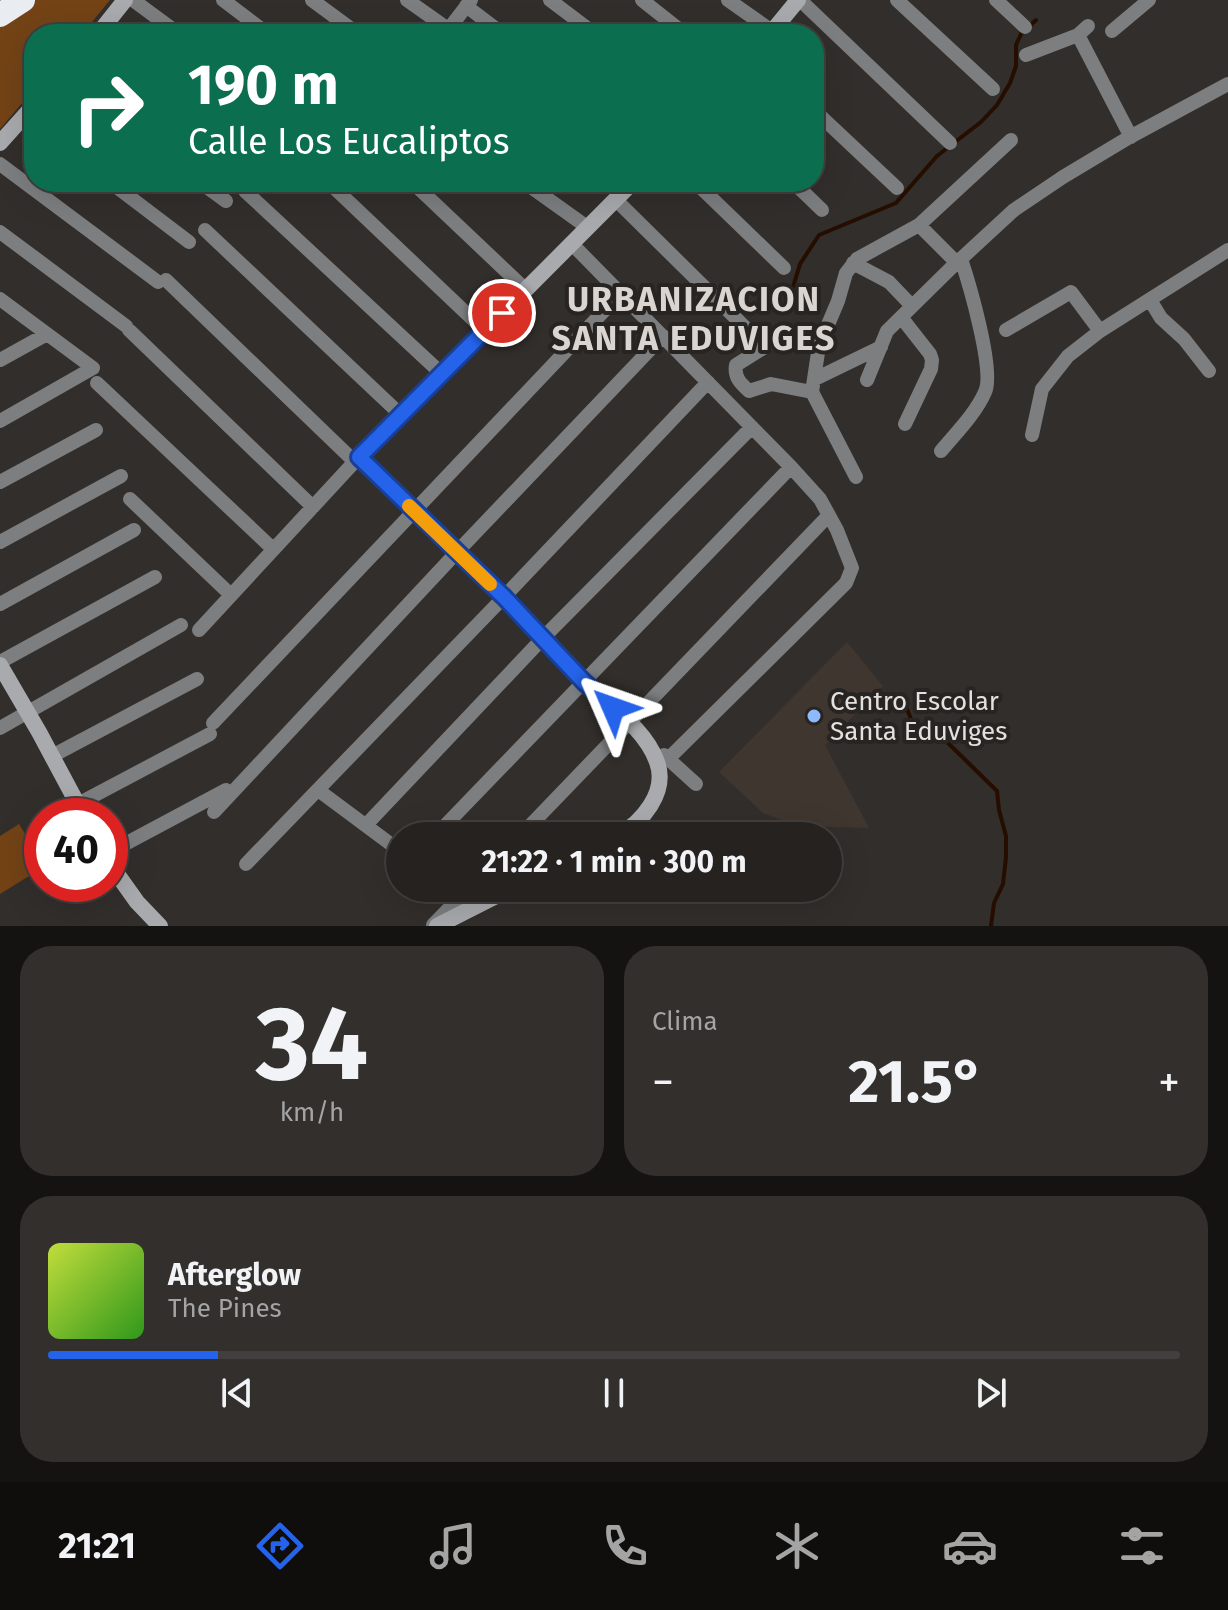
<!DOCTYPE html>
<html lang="es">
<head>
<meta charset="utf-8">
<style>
  body { margin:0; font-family:"Fira Sans",sans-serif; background:#322f2d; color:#f1f3f6; height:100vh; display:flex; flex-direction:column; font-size:30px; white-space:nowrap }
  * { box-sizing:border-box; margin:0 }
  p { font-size:26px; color:#a4a4a5 }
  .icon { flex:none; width:44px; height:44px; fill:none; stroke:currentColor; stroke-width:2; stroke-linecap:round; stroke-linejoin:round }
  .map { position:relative; height:926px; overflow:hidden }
  .sheet { display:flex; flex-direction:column; gap:20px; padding:20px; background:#151312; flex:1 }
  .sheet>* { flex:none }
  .hud { position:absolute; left:24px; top:24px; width:800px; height:168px; border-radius:32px; box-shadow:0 8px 32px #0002,0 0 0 2px #423f3e; background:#0b6e4f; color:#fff; overflow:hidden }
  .speed { position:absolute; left:24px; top:798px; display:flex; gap:16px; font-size:40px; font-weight:700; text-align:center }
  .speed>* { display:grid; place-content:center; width:104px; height:104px; border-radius:50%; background:#262220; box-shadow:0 8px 32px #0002,0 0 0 2px #423f3e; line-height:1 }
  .speed .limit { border:12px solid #d22; background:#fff; color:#111 }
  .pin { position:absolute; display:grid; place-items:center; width:68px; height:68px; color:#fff; margin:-34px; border:4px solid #fff; border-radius:50%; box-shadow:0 2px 8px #0007 }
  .me { position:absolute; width:88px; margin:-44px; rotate:313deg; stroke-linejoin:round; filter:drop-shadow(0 0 6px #0008) }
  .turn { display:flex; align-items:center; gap:28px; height:168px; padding:0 32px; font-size:36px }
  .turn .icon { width:104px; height:104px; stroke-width:2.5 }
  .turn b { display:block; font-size:56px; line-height:68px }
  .big { font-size:60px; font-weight:700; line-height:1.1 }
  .sheet .tile { flex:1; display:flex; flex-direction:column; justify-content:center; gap:12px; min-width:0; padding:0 28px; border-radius:32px; background:#322f2d }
  .sheet .dial { align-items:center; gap:0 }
  .dial b { font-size:104px; line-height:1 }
  .song { display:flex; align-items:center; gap:24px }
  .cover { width:96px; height:96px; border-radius:12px; background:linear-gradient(135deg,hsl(70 70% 55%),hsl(110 70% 35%)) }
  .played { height:8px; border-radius:4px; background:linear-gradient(90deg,#2563eb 15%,#423f3e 15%) }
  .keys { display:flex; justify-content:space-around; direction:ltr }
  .heat { display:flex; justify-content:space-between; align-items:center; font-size:44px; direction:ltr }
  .sheet .tiles { flex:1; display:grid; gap:20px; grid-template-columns:1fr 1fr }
  .tile:last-child { grid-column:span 2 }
  .trip { position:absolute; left:386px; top:822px; width:456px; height:80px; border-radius:40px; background:#262220; box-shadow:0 8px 32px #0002,0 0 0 2px #423f3e; font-weight:700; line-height:80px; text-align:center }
  .dock { display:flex; height:128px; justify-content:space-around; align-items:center; background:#0f0e0d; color:#a4a4a5 }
  .dock .icon { width:56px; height:56px }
  .dock .selected { color:#2563eb }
  .dock b { font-size:36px; color:#f1f3f6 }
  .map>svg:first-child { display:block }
</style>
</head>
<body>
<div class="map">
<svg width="1228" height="926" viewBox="0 0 1228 926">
  <rect width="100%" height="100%" fill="#322e2b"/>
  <path fill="#3f362f" d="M847,642L883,686L825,745L869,828L796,826L763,813L719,772Z"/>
  <path fill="#734316" d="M23,0H110L82,34H34V89L0,129V15Z
    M19,824L42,862V868L0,894V836Z"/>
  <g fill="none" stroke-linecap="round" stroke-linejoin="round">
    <path stroke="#250e00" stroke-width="4" d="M793,287L800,264L819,235L896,203L937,156L981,122L997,105L1010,83L1016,66V45L1021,34L1036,20
      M905,704L911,719L923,731L948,743L997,791L999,810L1006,836V857L1003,884L994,903L991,926"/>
    <path stroke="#7c7e80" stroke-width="14" d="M133,0L179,34
      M223,0L268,34
      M312,0L358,34
      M407,0L448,29
      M550,0L595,34
      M642,0L685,34
      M728,0L772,31
      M800,0L950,143
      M897,0L993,89
      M996,0L1025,27
      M466,6L503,34
      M1112,31L1149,0
      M445,34L471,0
      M1078,35L1131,137
      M1026,55L1078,35L1088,26
      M814,110L897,188
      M0,164L158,282
      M110,182L189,242
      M200,182L226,201
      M328,182L484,330
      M412,182L525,289
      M524,182L587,227
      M695,182L784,268
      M793,182L822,210
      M245,191L442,374
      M615,199L765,347L736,365C734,377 740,383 749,391L771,384L812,392
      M919,225L957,263
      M205,230L401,415
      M0,232L126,326
      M571,243L791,467L820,499L837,530L852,568L846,583L668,759
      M853,263L889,282L912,306
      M166,280L355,462
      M0,299L93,368L0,421
      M1150,300L1161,318L1184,339L1209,371
      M901,317L930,354L932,360L931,369L905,424
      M129,330L313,507
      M1006,330L1071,292L1100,331
      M0,360L47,334
      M815,379L881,347
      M867,380L887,331L951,268L1014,210L1063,177L1128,138L1228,84
      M97,383L273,549
      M1032,435L1042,389L1068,356L1100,331L1228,250
      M941,451C956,433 976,413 985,392C995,371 969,283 961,259
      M856,477L812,392L819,346L838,301L846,273L857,259L919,225L1011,140
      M0,482L96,430
      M130,499L231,595
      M0,542L121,476
      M0,604L134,530
      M199,630L359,457
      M0,662L155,577
      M213,723L621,293
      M0,728L181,625
      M664,755L696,784
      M52,756L197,679
      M318,790L400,851
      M78,804L210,734
      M214,812L457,552L663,336
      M366,825L543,638L752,427
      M435,836L791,467
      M520,836L829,515
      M110,852L226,790
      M246,864L504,597L708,382
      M441,888L453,905
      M433,925L469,888"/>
    <path stroke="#a8aaae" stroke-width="16" d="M98,34L125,0
      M770,34L798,0
      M0,143L34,105
      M0,665L39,732L84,816
      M617,836C642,823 668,792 657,762C645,728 609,706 584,682C557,655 532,625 504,597C457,549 407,504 359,457L633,182
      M110,864L137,902L160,926
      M437,926L512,888"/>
    <path stroke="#e9ecf1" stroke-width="24" d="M0,15L23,0"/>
  </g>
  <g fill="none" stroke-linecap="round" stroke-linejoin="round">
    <g stroke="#184099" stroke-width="20">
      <path id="route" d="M502,313L359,457L504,597L584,682L613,708"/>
    </g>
    <use href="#route" stroke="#2563eb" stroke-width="14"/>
    <path stroke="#f59e0b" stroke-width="14" d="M409,506L490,584"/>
  </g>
  <circle fill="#8eb9fd" stroke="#282421" stroke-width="3" cx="814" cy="716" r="8"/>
  <g text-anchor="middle" stroke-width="8" stroke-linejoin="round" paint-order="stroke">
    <g font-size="26" fill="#e3e0df" stroke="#282421" text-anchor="start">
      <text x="830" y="710">Centro Escolar<tspan x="830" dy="30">Santa Eduviges</tspan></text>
    </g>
    <g font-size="34" font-weight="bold" letter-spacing="2" fill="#dad5d1" stroke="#282421">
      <text x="694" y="311">URBANIZACION<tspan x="694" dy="39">SANTA EDUVIGES</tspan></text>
    </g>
  </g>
</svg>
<div class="speed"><div class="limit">40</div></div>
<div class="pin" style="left:502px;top:313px;background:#d93025"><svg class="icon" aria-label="arrive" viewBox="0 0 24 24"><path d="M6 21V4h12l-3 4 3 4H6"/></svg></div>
<svg class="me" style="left:613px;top:708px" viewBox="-20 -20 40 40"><path d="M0-17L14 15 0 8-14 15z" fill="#2563eb" stroke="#fff" stroke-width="4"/></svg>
<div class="trip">21:22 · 1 min · 300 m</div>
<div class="hud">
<div class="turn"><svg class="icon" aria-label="right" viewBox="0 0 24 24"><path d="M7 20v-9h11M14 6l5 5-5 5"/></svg><div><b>190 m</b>Calle Los Eucaliptos</div></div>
</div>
</div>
<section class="sheet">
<div class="tiles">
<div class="tile dial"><b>34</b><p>km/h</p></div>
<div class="tile"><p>Clima</p>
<div class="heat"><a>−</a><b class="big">21.5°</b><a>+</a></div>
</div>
<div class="tile">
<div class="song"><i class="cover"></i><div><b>Afterglow</b><p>The Pines</p></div></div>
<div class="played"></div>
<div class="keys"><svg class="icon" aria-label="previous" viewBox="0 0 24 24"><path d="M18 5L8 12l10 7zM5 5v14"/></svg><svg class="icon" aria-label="pause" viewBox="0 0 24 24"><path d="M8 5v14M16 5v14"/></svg><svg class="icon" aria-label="next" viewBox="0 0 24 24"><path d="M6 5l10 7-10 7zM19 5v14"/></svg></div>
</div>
</div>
</section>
<nav class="dock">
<b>21:21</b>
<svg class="icon selected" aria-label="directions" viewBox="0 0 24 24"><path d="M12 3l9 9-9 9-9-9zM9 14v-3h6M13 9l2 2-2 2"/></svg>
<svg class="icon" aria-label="music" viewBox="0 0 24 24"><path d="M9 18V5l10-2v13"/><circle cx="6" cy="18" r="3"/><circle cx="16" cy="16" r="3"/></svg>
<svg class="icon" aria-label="phone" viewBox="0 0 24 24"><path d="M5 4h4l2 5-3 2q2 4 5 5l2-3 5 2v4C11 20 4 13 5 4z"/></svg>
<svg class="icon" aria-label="climate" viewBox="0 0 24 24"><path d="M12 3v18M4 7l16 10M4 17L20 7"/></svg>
<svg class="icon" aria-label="car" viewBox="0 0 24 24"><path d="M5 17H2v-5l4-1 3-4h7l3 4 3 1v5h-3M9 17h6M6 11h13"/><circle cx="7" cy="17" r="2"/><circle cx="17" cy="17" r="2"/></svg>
<svg class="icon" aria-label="filters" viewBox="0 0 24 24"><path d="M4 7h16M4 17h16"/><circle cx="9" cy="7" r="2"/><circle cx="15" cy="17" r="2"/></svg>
</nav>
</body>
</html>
